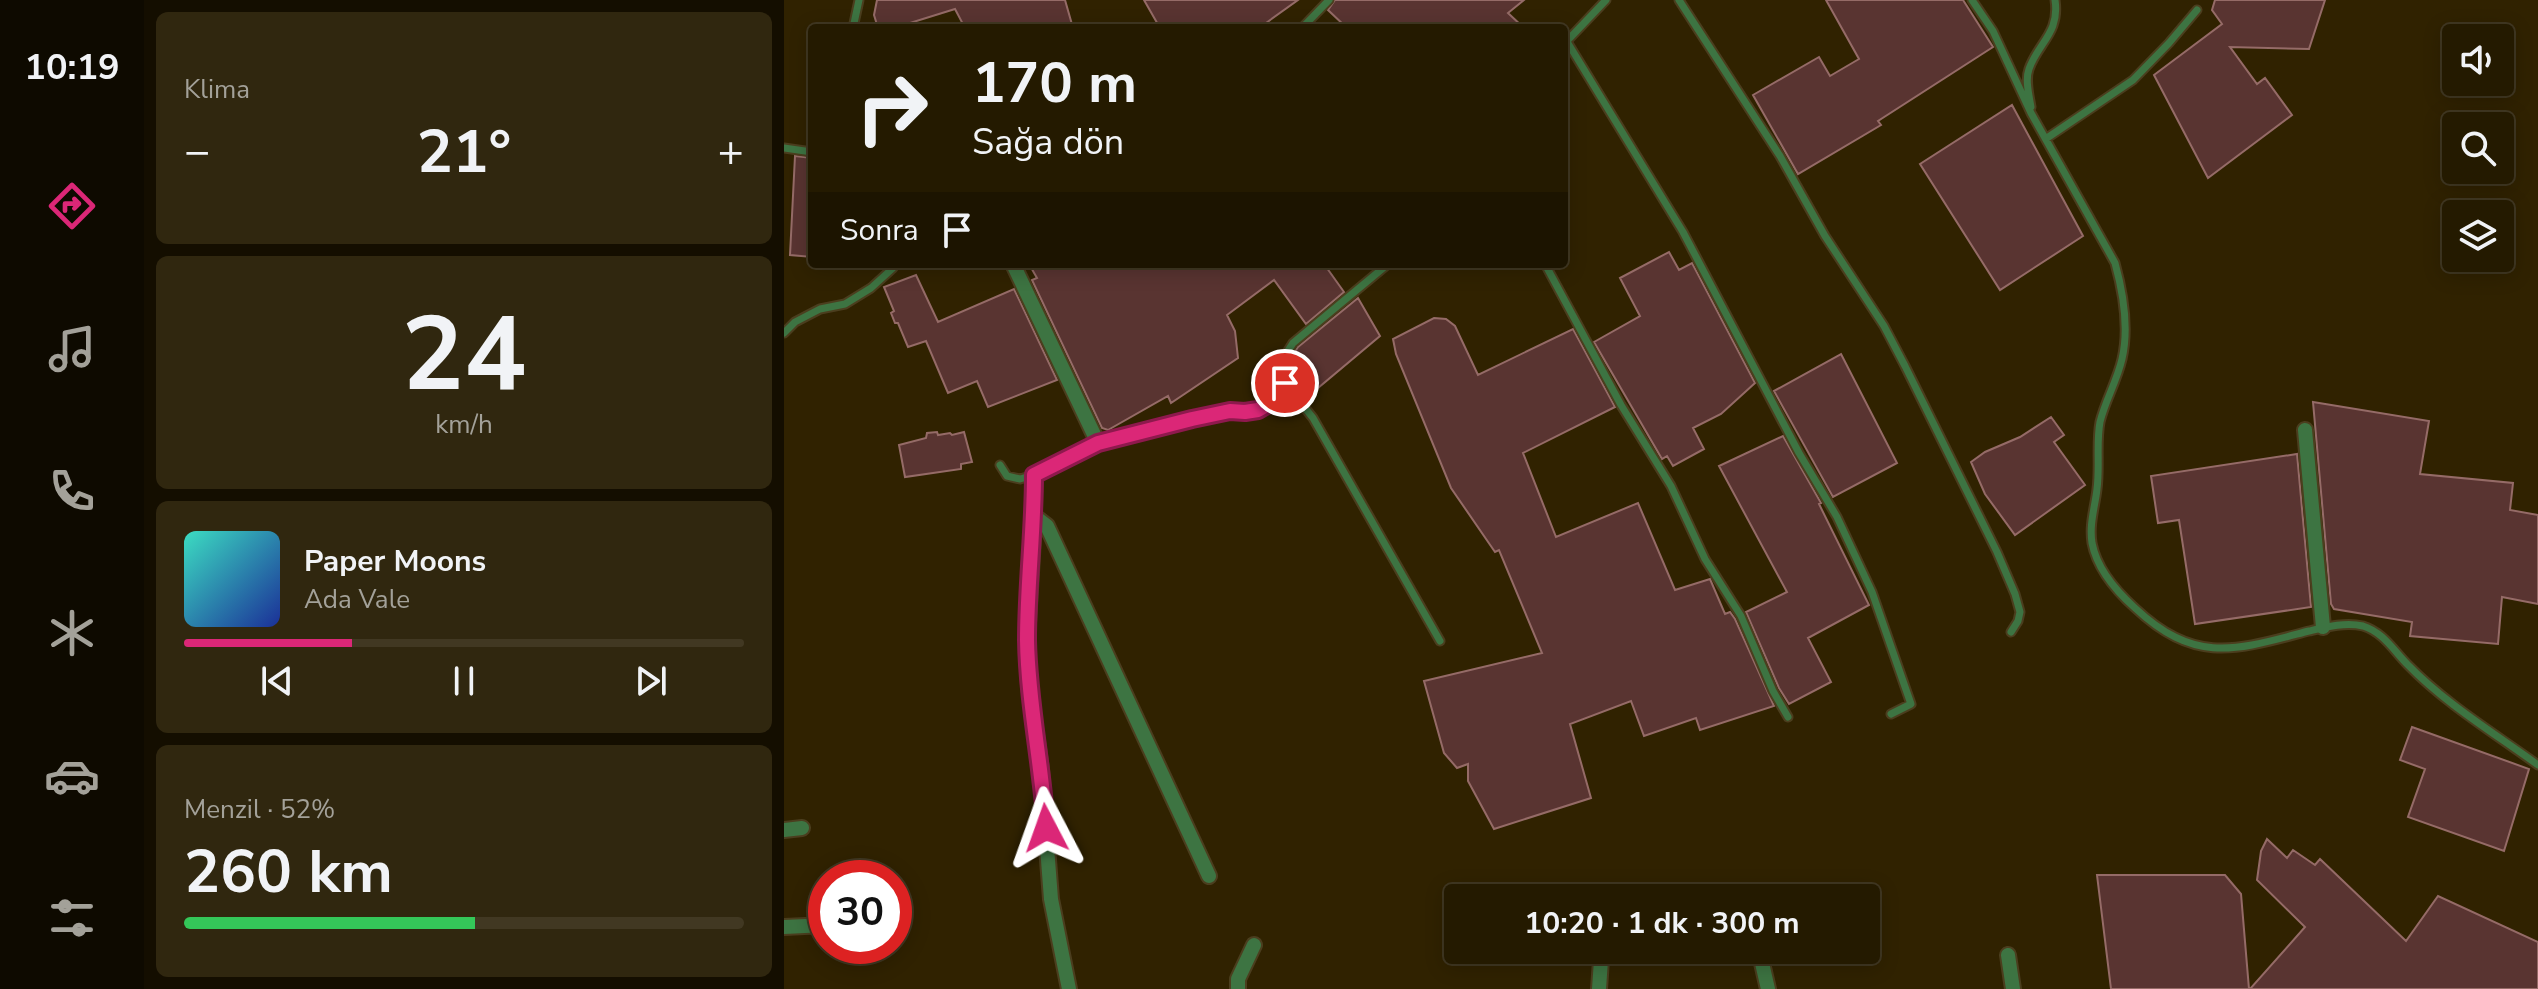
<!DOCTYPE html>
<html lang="tr">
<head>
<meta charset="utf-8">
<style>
  body { margin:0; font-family:"Nunito Sans",sans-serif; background:#30270f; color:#f1f3f6; height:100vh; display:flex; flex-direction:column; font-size:30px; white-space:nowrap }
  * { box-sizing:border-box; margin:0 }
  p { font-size:26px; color:#a3a199 }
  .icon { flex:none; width:44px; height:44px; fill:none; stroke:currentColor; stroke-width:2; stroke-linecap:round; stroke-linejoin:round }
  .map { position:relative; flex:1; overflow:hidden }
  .side { display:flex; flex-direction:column; gap:12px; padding:12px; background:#140e00; width:640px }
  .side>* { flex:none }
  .banner { position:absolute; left:24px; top:24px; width:760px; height:244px; border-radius:8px; box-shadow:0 4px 20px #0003,0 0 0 2px #413822; background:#241a00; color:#f1f3f6; overflow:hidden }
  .tools { position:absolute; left:1658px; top:24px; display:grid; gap:16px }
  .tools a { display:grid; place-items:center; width:72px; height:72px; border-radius:8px; background:#241a00; box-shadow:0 4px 20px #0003,0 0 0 2px #413822; font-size:40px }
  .speed { position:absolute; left:24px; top:860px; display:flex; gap:16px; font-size:40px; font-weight:700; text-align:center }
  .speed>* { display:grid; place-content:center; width:104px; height:104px; border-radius:50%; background:#241a00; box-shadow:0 4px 20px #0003,0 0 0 2px #413822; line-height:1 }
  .speed .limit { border:12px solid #d22; background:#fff; color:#111 }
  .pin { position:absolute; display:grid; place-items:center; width:68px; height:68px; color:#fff; margin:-34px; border:4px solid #fff; border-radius:50%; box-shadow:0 2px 8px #0007 }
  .me { position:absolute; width:88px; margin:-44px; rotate:356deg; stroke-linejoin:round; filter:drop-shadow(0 0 6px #0008) }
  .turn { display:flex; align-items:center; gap:28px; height:168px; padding:0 32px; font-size:36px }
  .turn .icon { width:104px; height:104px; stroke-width:2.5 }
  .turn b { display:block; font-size:56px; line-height:68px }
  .then { display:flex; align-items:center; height:76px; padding:0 32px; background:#0003; gap:16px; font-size:30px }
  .big { font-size:60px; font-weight:700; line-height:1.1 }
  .side .tile { flex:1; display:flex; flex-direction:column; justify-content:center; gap:12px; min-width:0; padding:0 28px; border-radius:12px; background:#30270f }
  .side .dial { align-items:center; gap:0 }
  .dial b { font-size:104px; line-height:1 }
  .song { display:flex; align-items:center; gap:24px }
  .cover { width:96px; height:96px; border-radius:12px; background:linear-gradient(135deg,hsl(170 70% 55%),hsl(230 70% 35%)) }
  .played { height:8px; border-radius:4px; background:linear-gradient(90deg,#db2777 30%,#413822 30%) }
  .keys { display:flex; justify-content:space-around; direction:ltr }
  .heat { display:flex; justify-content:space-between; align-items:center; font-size:44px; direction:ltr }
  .charge { height:12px; border-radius:6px; background:linear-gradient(90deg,#34c759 52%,#413822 0) }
  .trip { position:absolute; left:660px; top:884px; width:436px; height:80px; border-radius:8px; background:#241a00; box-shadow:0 4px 20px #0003,0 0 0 2px #413822; font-weight:700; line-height:80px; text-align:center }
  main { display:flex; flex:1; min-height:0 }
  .dock { display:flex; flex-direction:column; width:144px; justify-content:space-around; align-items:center; background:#0e0a00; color:#a3a199 }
  .dock .icon { width:56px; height:56px }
  .dock .selected { color:#db2777 }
  .dock b { font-size:36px; color:#f1f3f6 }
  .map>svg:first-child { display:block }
</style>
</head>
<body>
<main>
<nav class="dock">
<b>10:19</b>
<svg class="icon selected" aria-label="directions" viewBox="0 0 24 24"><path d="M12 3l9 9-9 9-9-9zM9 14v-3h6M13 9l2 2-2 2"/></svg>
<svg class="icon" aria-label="music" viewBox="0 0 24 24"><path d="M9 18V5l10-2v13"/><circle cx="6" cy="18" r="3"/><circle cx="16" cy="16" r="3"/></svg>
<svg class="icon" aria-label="phone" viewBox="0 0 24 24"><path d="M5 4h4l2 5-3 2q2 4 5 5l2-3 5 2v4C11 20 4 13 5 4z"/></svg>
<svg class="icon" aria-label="climate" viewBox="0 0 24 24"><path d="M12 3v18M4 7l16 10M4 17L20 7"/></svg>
<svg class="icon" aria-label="car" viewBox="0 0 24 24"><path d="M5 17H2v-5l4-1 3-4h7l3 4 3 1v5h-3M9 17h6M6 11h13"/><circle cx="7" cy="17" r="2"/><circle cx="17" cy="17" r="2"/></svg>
<svg class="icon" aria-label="filters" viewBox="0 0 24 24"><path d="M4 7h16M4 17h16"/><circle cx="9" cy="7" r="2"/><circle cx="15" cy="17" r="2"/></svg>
</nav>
<section class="side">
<div class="tile"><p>Klima</p>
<div class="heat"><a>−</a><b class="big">21°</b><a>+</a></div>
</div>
<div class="tile dial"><b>24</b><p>km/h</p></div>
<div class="tile">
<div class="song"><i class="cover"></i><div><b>Paper Moons</b><p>Ada Vale</p></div></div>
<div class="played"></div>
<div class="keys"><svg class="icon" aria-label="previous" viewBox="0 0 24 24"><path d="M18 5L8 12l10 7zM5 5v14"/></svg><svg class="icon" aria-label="pause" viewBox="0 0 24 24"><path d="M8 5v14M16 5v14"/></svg><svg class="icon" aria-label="next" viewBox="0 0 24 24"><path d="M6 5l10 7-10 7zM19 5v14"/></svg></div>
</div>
<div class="tile"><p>Menzil · 52%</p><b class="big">260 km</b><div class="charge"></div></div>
</section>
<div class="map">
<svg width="1754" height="989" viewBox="0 0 1754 989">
  <rect width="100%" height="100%" fill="#302200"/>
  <path fill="#593431" stroke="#956b67" stroke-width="2" d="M93,0H281L289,28H181L171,9L110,28H94L90,15Z
    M360,0H514L475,28H376Z
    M551,0H740L724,13L740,28H563L544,10Z
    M1042,0H1179L1209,47L1094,121L1097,125L1014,174L969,95L1035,57L1046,76L1075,59Z
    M1431,0H1541L1525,49L1446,47L1473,84L1481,78L1508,115L1424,178L1370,75L1438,24L1428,10Z
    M1228,105L1299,236L1216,290L1136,164Z
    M11,156L28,158V257L6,255Z
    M885,252L895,270L908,263L971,383L937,414L909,428L920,449L889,466L883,456L878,459L810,342L856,316L836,278Z
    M245,264H540L560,292L522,324L490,280L443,315L451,331L454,358L387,403L384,396L324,430L318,428L248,280L253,278Z
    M132,275L154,322L230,289L273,380L204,407L193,381L164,393L142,341L124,347L114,323H111L107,313L110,311L100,287Z
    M574,298L596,336L522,398L509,382V355L514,347Z
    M650,318L662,319L671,326L694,375L789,329L831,407L739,453L772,537L854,503L891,590L926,579L941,614L946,612L951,619L990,706L916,730L912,718L860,736L847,701L786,724L807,798L710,829L684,781V764L673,768L660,753L640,681L758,653L715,550L711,552L667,488L612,354L609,339Z
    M1057,354L1113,463L1049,497L990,391Z
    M1529,402L1645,421L1636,474L1729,483L1726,510L1754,515V604L1718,597L1714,644L1626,636L1628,622L1550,609L1547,604Z
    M1267,417L1280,435L1270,442L1301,485L1231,535L1201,494L1187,462L1201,452L1236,437Z
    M153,432L154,435L166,433L168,435L180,432L188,462L177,464V469L121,477L115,445L142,438L143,433Z
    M999,436L1037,503L1035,504L1085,605L1024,638L1047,682L1005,704L995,688L962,612L1003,592L935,466Z
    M1513,454L1527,607L1411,624L1395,520L1374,523L1367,476Z
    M1628,727L1745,769L1720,851L1624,817L1641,769L1616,760Z
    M1483,839L1503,858L1509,850L1531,865L1536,859L1622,941L1654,896L1754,942V989H1466L1521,927L1473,880L1477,851Z
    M1313,875H1441L1457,894L1465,989H1327Z"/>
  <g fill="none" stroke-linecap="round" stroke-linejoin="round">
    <g stroke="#4b3e1e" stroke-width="11">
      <path id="lane" d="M895,0L996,156L1041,236L1100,326L1121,366L1213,552L1231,594L1236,612L1234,621L1227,632
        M1188,0L1209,31L1247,113L1331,263C1339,292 1345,329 1338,359C1333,381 1321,401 1316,422C1312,443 1316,467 1313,489C1311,507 1305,524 1308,543C1313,569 1332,591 1351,608C1412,665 1452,650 1525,631C1542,627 1561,622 1579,626C1599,632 1610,651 1624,665C1662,704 1710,733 1754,765
        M69,28L75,0
        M518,28L545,0
        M782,40L899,232L1015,453L1053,517L1088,592L1127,704L1107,714
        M782,42L822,0
        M1247,107C1245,95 1241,80 1245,69C1254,43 1276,33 1271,0
        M1263,138L1349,80L1385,43L1413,10
        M0,148L28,152
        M761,264L837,405L887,486L921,559L957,616L989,691L1004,717
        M0,333L11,322L36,309L61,304L87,288L109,268L110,264
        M501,383L529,418L656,641
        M216,465L223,476L236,479L250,475L314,443L408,419L446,411L474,410L493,399L501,383L500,357L509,343L604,264"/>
    </g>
    <g stroke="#4b3e1e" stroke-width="18">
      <path id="street" d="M229,264L314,443
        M1521,430L1539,627
        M250,475V522L243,640L245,686L257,769L267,899L285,989
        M250,516L263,526L425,876
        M0,830L18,828
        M0,927L42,925
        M975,950L984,989
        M1224,955L1229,989
        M454,989V979L470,945
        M815,989L817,960"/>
    </g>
    <use href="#lane" stroke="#3d7442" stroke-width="7"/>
    <use href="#street" stroke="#3d7442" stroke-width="14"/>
  </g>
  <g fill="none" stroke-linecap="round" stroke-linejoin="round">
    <g stroke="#8e194d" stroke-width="20">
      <path id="route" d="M262,828C258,765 244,703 243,640C243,585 250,531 250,475L314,443L408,419L446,411L461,412L474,410L493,399L501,383"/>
    </g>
    <use href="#route" stroke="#db2777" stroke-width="14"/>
  </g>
</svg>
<div class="tools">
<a><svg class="icon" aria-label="sound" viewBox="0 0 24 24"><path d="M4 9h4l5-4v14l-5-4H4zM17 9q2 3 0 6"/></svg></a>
<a><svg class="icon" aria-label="search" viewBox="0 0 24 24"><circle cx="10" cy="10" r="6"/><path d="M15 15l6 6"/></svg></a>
<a><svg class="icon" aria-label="layers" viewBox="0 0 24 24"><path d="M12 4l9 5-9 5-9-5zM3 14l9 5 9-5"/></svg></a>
</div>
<div class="speed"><div class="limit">30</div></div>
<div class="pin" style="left:501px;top:383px;background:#d93025"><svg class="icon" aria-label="arrive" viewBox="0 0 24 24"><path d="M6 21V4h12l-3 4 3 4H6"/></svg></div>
<svg class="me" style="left:262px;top:828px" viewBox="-20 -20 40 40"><path d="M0-17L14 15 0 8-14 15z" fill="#db2777" stroke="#fff" stroke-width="4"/></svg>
<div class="trip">10:20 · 1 dk · 300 m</div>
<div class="banner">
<div class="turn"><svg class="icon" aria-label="right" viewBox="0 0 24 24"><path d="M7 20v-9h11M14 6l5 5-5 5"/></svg><div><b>170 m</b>Sağa dön</div></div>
<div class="then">Sonra<svg class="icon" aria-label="arrive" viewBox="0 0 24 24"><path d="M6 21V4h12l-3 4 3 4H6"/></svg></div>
</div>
</div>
</main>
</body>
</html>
